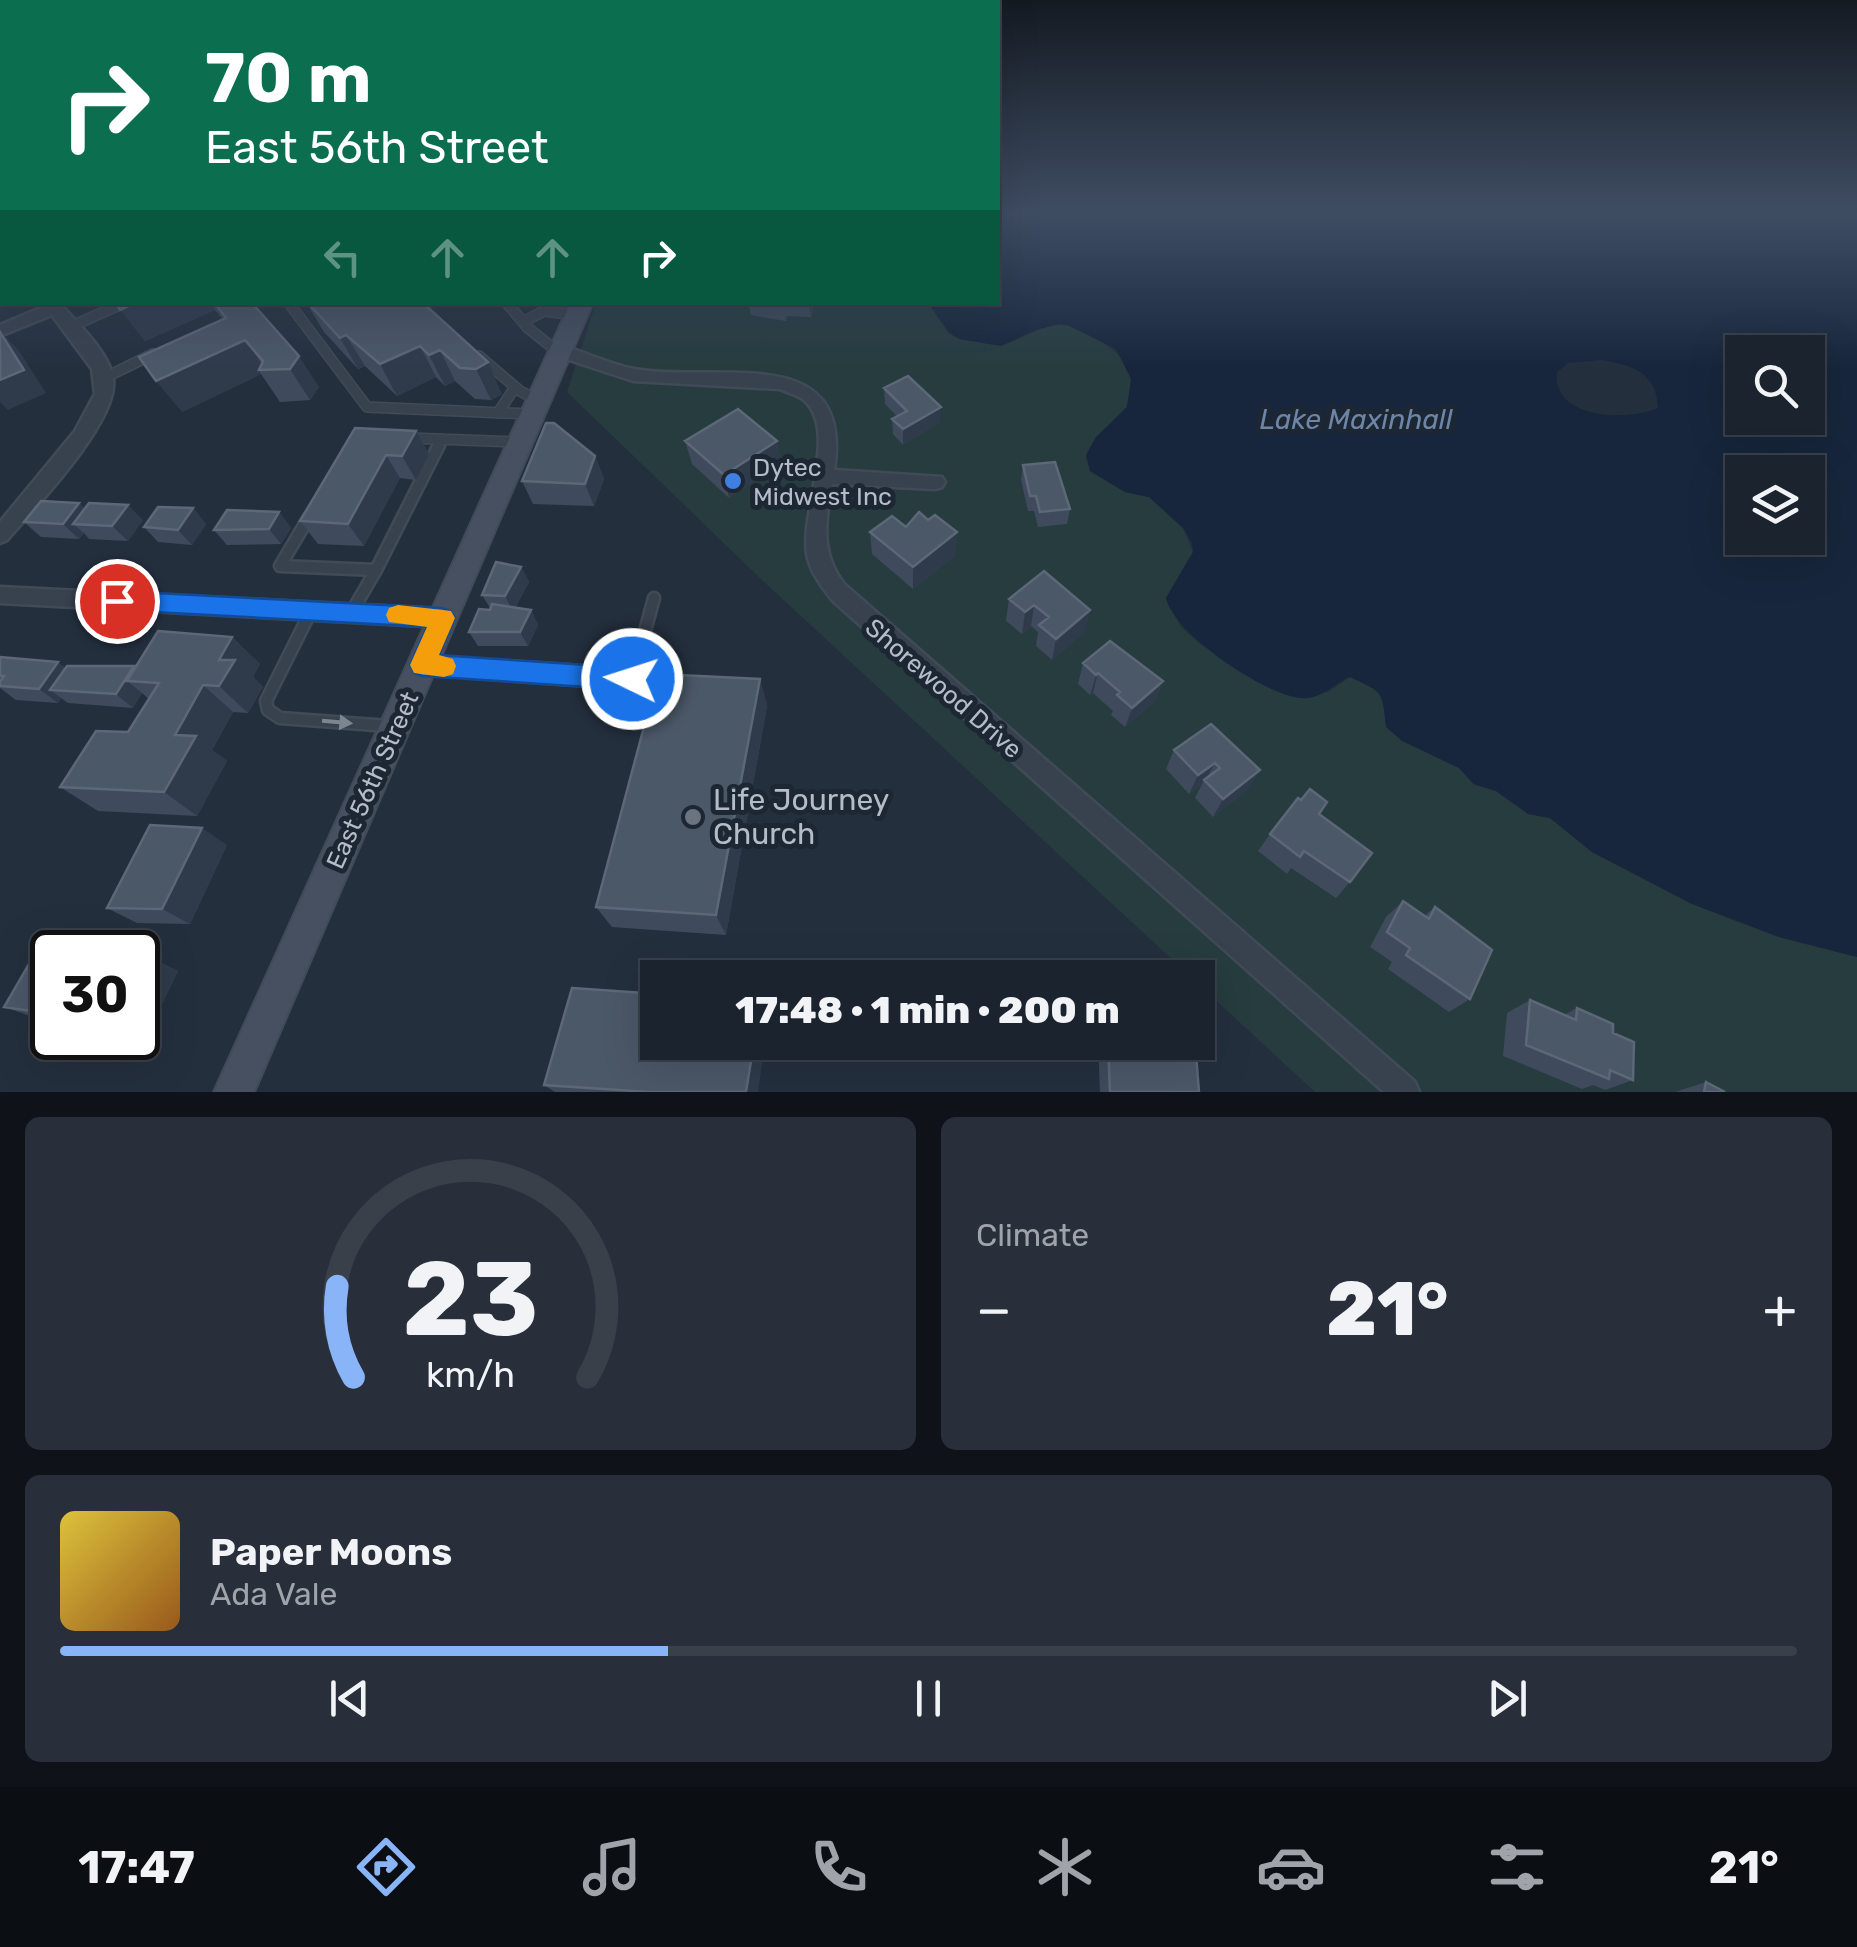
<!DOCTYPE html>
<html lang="en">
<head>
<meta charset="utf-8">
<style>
  body { margin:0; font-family:Rubik,sans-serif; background:#282f3a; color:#f1f3f6; height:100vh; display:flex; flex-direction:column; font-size:38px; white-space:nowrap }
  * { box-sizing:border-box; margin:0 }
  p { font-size:32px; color:#a0a4aa }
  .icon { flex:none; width:55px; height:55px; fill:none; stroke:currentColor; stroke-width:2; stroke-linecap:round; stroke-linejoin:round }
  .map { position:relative; height:1092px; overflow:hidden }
  .sheet { display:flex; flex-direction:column; gap:25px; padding:25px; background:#0f1319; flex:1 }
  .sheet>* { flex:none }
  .hud { position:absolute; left:0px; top:0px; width:1000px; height:305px; box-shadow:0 10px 40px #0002,0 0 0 2px #39404a; background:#0b6e4f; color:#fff; overflow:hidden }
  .buttons { position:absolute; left:1725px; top:335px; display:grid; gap:20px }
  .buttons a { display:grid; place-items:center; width:100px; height:100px; border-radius:0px; background:#1b232e; box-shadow:0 10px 40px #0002,0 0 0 2px #39404a; font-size:50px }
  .speed { position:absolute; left:30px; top:930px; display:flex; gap:20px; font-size:50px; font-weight:700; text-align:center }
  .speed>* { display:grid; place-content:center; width:130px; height:130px; border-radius:50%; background:#1b232e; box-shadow:0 10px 40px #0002,0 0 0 2px #39404a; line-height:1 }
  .speed .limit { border:5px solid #111; border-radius:15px; background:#fff; color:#111 }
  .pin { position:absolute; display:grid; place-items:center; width:85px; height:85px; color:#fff; margin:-42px; border:5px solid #fff; border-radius:50%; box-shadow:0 2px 10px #0007 }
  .me { position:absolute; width:110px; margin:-55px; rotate:274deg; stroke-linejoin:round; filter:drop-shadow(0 0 8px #0008) }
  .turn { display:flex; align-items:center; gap:35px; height:210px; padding:0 40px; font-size:45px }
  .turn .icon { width:130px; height:130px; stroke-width:2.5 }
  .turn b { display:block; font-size:70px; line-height:85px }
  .lanes { display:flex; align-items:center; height:95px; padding:0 40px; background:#0003; justify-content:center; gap:50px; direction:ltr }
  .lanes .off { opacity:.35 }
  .big { font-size:75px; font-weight:800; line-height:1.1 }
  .sheet .tile { flex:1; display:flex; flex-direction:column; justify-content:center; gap:15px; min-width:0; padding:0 35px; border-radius:15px; background:#282f3a }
  .sheet .dial { align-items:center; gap:0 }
  .dial svg { height:260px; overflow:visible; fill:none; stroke:#39404a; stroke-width:7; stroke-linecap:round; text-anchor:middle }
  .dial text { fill:#f1f3f6; stroke:none }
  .song { display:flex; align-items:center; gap:30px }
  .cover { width:120px; height:120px; border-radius:15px; background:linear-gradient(135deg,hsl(50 70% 55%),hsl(30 70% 35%)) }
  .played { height:10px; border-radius:5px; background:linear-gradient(90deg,#8ab4f8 35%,#39404a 35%) }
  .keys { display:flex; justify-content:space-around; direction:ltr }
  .heat { display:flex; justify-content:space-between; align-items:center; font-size:55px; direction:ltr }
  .sheet .tiles { flex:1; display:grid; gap:25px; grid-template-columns:1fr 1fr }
  .tile:last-child { grid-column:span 2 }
  .trip { position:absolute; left:640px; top:960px; width:575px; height:100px; border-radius:0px; background:#1b232e; box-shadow:0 10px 40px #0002,0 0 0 2px #39404a; font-weight:800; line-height:100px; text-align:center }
  .tab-bar { display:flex; height:160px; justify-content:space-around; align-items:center; background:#0b0e12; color:#a0a4aa }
  .tab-bar .icon { width:70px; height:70px }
  .tab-bar .active { color:#8ab4f8 }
  .tab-bar b { font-size:45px; color:#f1f3f6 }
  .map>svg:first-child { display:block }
</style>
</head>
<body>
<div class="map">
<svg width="1857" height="1092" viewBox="0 0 1857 1092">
  <rect width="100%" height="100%" fill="#242f3e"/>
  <path fill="#263c3f" d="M596,303H928C944,323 964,339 989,344C1014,349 1036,324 1062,325C1071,325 1075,330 1083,333C1116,347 1143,368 1126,408C1119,424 1098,441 1086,455L1090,471L1125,492L1149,497L1183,528L1193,552L1166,598L1181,627L1200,644L1288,695L1328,692L1350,677L1376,689L1386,705L1385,713L1402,740L1459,768L1473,784L1496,791L1528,814L1550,818L1592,852L1692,904L1779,937L1857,957V1092H1315L1198,984V978L1191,977L761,579L567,392Z"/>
  <path fill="#17263c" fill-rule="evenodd" d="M998,215H1857V957L1779,937L1692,904L1592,852L1550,818L1528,814L1496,791L1474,784L1459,768L1402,741L1386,727C1382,691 1384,693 1350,677C1332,684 1322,700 1301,698C1265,695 1174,634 1166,598L1193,552L1192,543L1183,528L1149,497L1125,492L1090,471L1086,455L1096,437L1127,407L1131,379L1116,349L1070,326L1059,324L1035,330L1001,346L959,339L949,333L928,303L998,302ZM1742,352H1808V418H1742ZM1601,360C1633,366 1656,371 1658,408C1628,421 1552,420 1557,372L1568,363ZM1742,472H1808V538H1742Z"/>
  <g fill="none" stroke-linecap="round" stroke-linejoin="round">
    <g stroke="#414a57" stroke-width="12">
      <path id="lane-far1" d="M288,302L367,407L530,414
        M506,302L528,328L558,352
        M523,322L544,311L577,315
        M70,327L126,302
        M479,356L520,391L537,400
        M104,378L153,354
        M498,413L515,387
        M410,438L518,442
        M437,448L442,439"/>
    </g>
    <g stroke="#414a57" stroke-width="15">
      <path id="lane" d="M309,517L280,566L376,570L439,445
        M311,611L266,701L268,710L280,718L389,726
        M351,613L376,570
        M632,679L654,598"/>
    </g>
    <g stroke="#414a57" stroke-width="5">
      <path id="street" d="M0,225L2,226V238L0,237Z
        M42,302H59C76,323 109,351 113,379C119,421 34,509 7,540L0,543V522L75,431L95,394L92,369L52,315L0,336V325L45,306Z
        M560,345C584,352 609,364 634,369C714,384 855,338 834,470L942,477L945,482L942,487L935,489L832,484C825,521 820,553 844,584L1415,1082L1419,1092H1384L833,601C822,587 810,572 807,554C800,512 841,425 801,398C795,394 786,392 780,389L633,381L554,355V347Z
        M0,587L443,609L450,612L454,618L450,624L443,627L0,603Z
        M422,656L632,669L640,672L643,679L640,686L632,689L422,674L414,672L411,665L414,658Z"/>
    </g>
    <g stroke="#414a57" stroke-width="4">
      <path id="secondary" d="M571,302H593L254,1092H214Z"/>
    </g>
    <use href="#lane-far1" stroke="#38414e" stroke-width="9"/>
    <use href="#lane" stroke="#38414e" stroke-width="10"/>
    <use href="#street" fill="#38414e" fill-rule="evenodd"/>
    <use href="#secondary" fill="#465061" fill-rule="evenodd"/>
  </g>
  <path fill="#3f4b5c" d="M115,302H251L319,387L310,400L280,402L261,374L182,412L223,319L215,310L145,341Z
    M306,302H422L502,394L491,400L475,399L455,381L445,386L436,377L397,396L365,366L358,369L324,332Z
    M748,302H812L813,306L811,317L787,316L786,321L751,315Z
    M884,388L940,422L903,445L893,434L892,419L897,416L885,404Z
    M416,431L429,454L416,480L400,478L364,546L318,544L300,521Z
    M685,441H777L781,464L729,498L692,464Z
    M595,456L604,479L594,506L533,504L522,481Z
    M1023,465L1070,509L1067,524L1038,527L1034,511H1028L1021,480Z
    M79,503L85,509L143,520L128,541L89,539L84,533L79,539L41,537L24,522Z
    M193,508L206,524L192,545L158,542L144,527Z
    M279,512L291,528L281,544L227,545L214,530Z
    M906,527L956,555L913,589L872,554L870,532Z
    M521,567L529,582L515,608L531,610L538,625L528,646H478L469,632L490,608L482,595Z
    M1044,571L1085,632L1052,660L1036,646L1038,632L1031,626L1022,634L1006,621L1009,599Z
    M232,637L260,664L253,677L263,687L248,713L233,712L212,750L227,761L197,816L98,811L60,787L128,732L149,699L142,693L133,708L68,703L61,698L58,703L16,700L0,688V657L65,668H136Z
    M1083,663L1163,681L1155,701L1125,727L1111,715L1113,711L1093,693L1090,695L1078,684Z
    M760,679L767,706L726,935L612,927L596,907Z
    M1211,724L1249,789L1213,817L1195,798L1202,784L1189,794L1166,769L1174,750Z
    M1319,814L1350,882L1336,898L1291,868L1287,874L1258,851L1270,834Z
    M227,845L190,924L137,923L107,908Z
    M1403,901L1424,916L1435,907L1470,999L1449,1012L1388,969L1392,962L1370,947L1386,917Z
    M138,956L149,957L178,971L158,1012L138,1011Z
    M52,965V1021L39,1019L4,1007Z
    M1530,1000L1564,1015L1577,1008L1613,1033L1633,1080L1605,1090L1593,1085L1582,1089L1503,1056L1507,1013Z
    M1098,1042H1195L1199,1092H1100Z
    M1706,1082L1725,1092H1675Z
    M544,1085L758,1092H555Z"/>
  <path fill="#2f3b4b" d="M137,302H210L215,310L145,341L120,310Z
    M809,302H812L811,317Z
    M0,331L20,352L46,393L8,410L0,402Z
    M346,335L365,366L358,369L340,338Z
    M245,340L266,370H259L261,374L182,412L156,381Z
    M420,346L436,377L397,396L380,364Z
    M440,350L455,381L445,386L429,355Z
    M299,356L319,387L310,400L290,369Z
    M488,362L502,394L491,400L476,369Z
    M941,407L940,422L903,445V429Z
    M416,431L429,454L416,480L402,456Z
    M777,441L781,464L729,498L724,475Z
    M386,455L400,478L364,546L348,524Z
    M595,456L604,479L594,506L585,484Z
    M79,503L95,518L73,524L84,533L79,539L63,524Z
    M128,505L143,520L128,541L112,526Z
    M193,508L206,524L192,545L178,530Z
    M279,512L291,528L281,544L269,529Z
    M957,532L956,555L913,589V567Z
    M521,567L529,582L513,611L505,596Z
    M1034,605L1031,626L1022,634L1025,612Z
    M531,610L538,625L528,646L520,632Z
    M1090,610L1085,632L1052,660L1056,639Z
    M232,637L260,664L253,677L263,687L248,713L219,686V660Z
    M58,662L76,676L50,690L61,698L58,703L39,689Z
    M134,666L150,680L127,681L142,693L133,708L116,694Z
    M1098,673L1093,693L1090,695L1096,675Z
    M760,679L767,706L726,935L716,915Z
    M1163,681L1155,701L1125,727L1132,708Z
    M203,685L233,712L212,750L227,761L197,816L164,792L175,735Z
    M1215,763L1205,781L1204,780L1202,784L1189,794L1198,775Z
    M1260,770L1249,789L1213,817L1223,799Z
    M202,828L227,845L190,924L162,909Z
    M149,957L178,971L158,1012L138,1003V979Z
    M754,1042H765L758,1092H746Z"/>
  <path fill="#4b5868" stroke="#5c6777" stroke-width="2.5" d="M115,302H137L120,310Z
    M214,302H251L299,356L290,369L259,370L263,361L245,340L156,381L139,357L226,318Z
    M307,302H422L488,362L476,369L460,368L440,350L429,355L420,346L380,364L346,335L340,338Z
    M0,332L24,370L0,380Z
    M908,376L941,407L903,429L892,419L907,411L884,388Z
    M738,409L777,441L724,475L685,441Z
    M546,423H554L595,456L585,484L522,481Z
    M355,428L416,431L402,456L386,455L348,524L300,521Z
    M1055,462L1070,509L1040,512L1036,496H1030L1023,465Z
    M41,501L79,503L63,524L24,522Z
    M89,503L128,505L112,526L73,524Z
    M158,507L193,508L178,530L144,527Z
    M227,510L279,512L269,529L214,530Z
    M919,512L928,520L935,515L957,532L913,567L870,532L892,516L906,527Z
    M496,562L521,567L505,596L482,595Z
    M1044,571L1090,610L1056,639L1039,625L1049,617L1034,605L1025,612L1009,599Z
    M492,604L531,610L520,632H469L479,609L490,610Z
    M158,631L232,637L219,660H235L219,686L203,685L175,735L196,736L164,792L60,787L96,731L128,732L159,683L127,681Z
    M1110,641L1163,681L1132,708L1117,695L1120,692L1098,673L1096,675L1083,663Z
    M0,657L58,662L39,689L0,686V682L4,676H0Z
    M67,666H134L116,694L50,690Z
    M658,674L760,679L716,915L596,907Z
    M1211,724L1260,770L1223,799L1204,780L1220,768L1215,763L1198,775L1174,750Z
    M1310,789L1327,802L1319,814L1372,853L1350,882L1304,851L1300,857L1270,834L1298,798L1301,800Z
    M150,825L202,828L162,909L107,908Z
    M1403,901L1429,919L1435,907L1492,950L1470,999L1406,955L1410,948L1387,932Z
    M138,956L149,957L138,979Z
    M29,964L52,965V1014L4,1007Z
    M572,988L658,994V1042H754L746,1092H649L544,1085Z
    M1530,1000L1576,1020L1577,1008L1613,1024V1033L1634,1042L1633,1080L1610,1070L1609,1079L1526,1045Z
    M1108,1042H1195L1199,1092H1110Z
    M1706,1082L1725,1092H1704Z"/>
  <defs><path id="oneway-solid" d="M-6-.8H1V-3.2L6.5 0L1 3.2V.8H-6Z" transform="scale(2.5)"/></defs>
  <use fill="#7c8592" href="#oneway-solid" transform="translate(337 722) rotate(5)"/>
  <linearGradient id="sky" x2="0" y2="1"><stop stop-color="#141a22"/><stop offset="0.58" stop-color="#3f4d63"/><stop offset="1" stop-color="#3f4d63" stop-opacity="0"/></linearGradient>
  <rect width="1857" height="368" fill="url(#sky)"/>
  <path fill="#1a73e8" stroke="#114b97" stroke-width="2.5" d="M117,591L442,608L451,611L455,618L439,655L632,668L641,671L645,679L641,687L632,690L422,676L414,673L410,665L427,627L117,610L108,608L105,601L108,594Z"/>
  <path fill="#f59e0b" d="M398,605L451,611L455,618L439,655L453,659L456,666L453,674L444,677L414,673L410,665L427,627L389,622L386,615L389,608Z"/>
  <circle fill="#3f7fe0" stroke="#1d2633" stroke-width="4" cx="733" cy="481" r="10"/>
  <circle fill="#6b7280" stroke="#1d2633" stroke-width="4" cx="693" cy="817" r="10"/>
  <g text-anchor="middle" stroke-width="10" stroke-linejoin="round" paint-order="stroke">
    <g font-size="25" fill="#b4bcc9" stroke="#1d2633" text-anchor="start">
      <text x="753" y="476">Dytec<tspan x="753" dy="29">Midwest Inc</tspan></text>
    </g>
    <g font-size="25" fill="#b4bcc9" stroke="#1d2633">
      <text transform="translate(944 688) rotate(41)" y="9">Shorewood Drive</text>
      <text transform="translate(372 780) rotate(-66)" y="9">East 56th Street</text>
    </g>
    <g font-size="28" font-style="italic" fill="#6d86a8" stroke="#1d2633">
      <text x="1356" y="429">Lake Maxinhall</text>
    </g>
    <g font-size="30" fill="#b4bcc9" stroke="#1d2633" text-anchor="start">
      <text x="713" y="810">Life Journey<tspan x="713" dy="34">Church</tspan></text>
    </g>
  </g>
</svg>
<div class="buttons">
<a><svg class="icon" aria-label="search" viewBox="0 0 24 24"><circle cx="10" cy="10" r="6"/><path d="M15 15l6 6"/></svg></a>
<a><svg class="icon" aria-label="layers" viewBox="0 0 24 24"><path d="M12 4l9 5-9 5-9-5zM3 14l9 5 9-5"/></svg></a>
</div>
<div class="speed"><div class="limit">30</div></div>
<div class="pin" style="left:117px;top:601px;background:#d93025"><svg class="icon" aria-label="arrive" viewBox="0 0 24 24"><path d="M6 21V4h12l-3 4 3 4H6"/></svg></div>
<svg class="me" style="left:632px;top:679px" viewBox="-20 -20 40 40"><circle r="17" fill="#1a73e8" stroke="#fff" stroke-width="3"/><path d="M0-11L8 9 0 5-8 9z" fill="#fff"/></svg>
<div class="trip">17:48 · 1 min · 200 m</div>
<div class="hud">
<div class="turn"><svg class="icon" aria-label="right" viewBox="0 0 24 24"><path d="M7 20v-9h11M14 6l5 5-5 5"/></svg><div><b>70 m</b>East 56th Street</div></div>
<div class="lanes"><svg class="icon off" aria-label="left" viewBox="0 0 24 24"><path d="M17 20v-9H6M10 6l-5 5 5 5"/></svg><svg class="icon off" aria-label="ahead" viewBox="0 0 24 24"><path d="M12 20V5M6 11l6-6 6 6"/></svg><svg class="icon off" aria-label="ahead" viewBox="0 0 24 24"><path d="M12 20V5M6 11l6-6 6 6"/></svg><svg class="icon" aria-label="right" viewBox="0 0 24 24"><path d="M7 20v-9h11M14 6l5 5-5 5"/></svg></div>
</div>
</div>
<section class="sheet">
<div class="tiles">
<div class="tile dial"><svg viewBox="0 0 100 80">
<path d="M14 69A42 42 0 1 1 86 69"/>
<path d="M14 69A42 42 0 0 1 9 41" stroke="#8ab4f8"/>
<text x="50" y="56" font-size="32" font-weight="700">23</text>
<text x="50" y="72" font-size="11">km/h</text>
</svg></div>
<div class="tile"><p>Climate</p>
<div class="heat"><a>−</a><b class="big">21°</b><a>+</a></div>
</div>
<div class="tile">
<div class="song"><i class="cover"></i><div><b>Paper Moons</b><p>Ada Vale</p></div></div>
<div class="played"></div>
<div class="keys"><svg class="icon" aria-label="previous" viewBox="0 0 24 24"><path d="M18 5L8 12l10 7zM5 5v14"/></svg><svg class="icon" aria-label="pause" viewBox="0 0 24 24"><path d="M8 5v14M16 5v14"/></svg><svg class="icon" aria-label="next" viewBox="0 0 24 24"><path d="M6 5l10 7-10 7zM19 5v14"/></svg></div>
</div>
</div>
</section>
<nav class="tab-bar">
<b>17:47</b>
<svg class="icon active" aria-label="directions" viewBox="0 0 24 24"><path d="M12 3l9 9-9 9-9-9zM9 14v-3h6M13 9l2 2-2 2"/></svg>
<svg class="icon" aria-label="music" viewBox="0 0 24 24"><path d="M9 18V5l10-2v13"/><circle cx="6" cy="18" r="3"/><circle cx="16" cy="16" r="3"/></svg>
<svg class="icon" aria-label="phone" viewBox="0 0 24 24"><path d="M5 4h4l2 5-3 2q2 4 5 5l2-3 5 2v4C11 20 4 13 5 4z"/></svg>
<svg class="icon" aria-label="climate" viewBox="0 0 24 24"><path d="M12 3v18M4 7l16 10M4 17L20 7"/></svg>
<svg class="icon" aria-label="car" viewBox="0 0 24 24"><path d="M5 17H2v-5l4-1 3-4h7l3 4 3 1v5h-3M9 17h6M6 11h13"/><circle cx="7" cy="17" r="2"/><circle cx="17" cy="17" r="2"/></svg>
<svg class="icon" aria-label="filters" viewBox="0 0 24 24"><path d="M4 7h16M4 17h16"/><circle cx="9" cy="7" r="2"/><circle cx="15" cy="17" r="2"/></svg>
<b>21°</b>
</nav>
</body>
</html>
